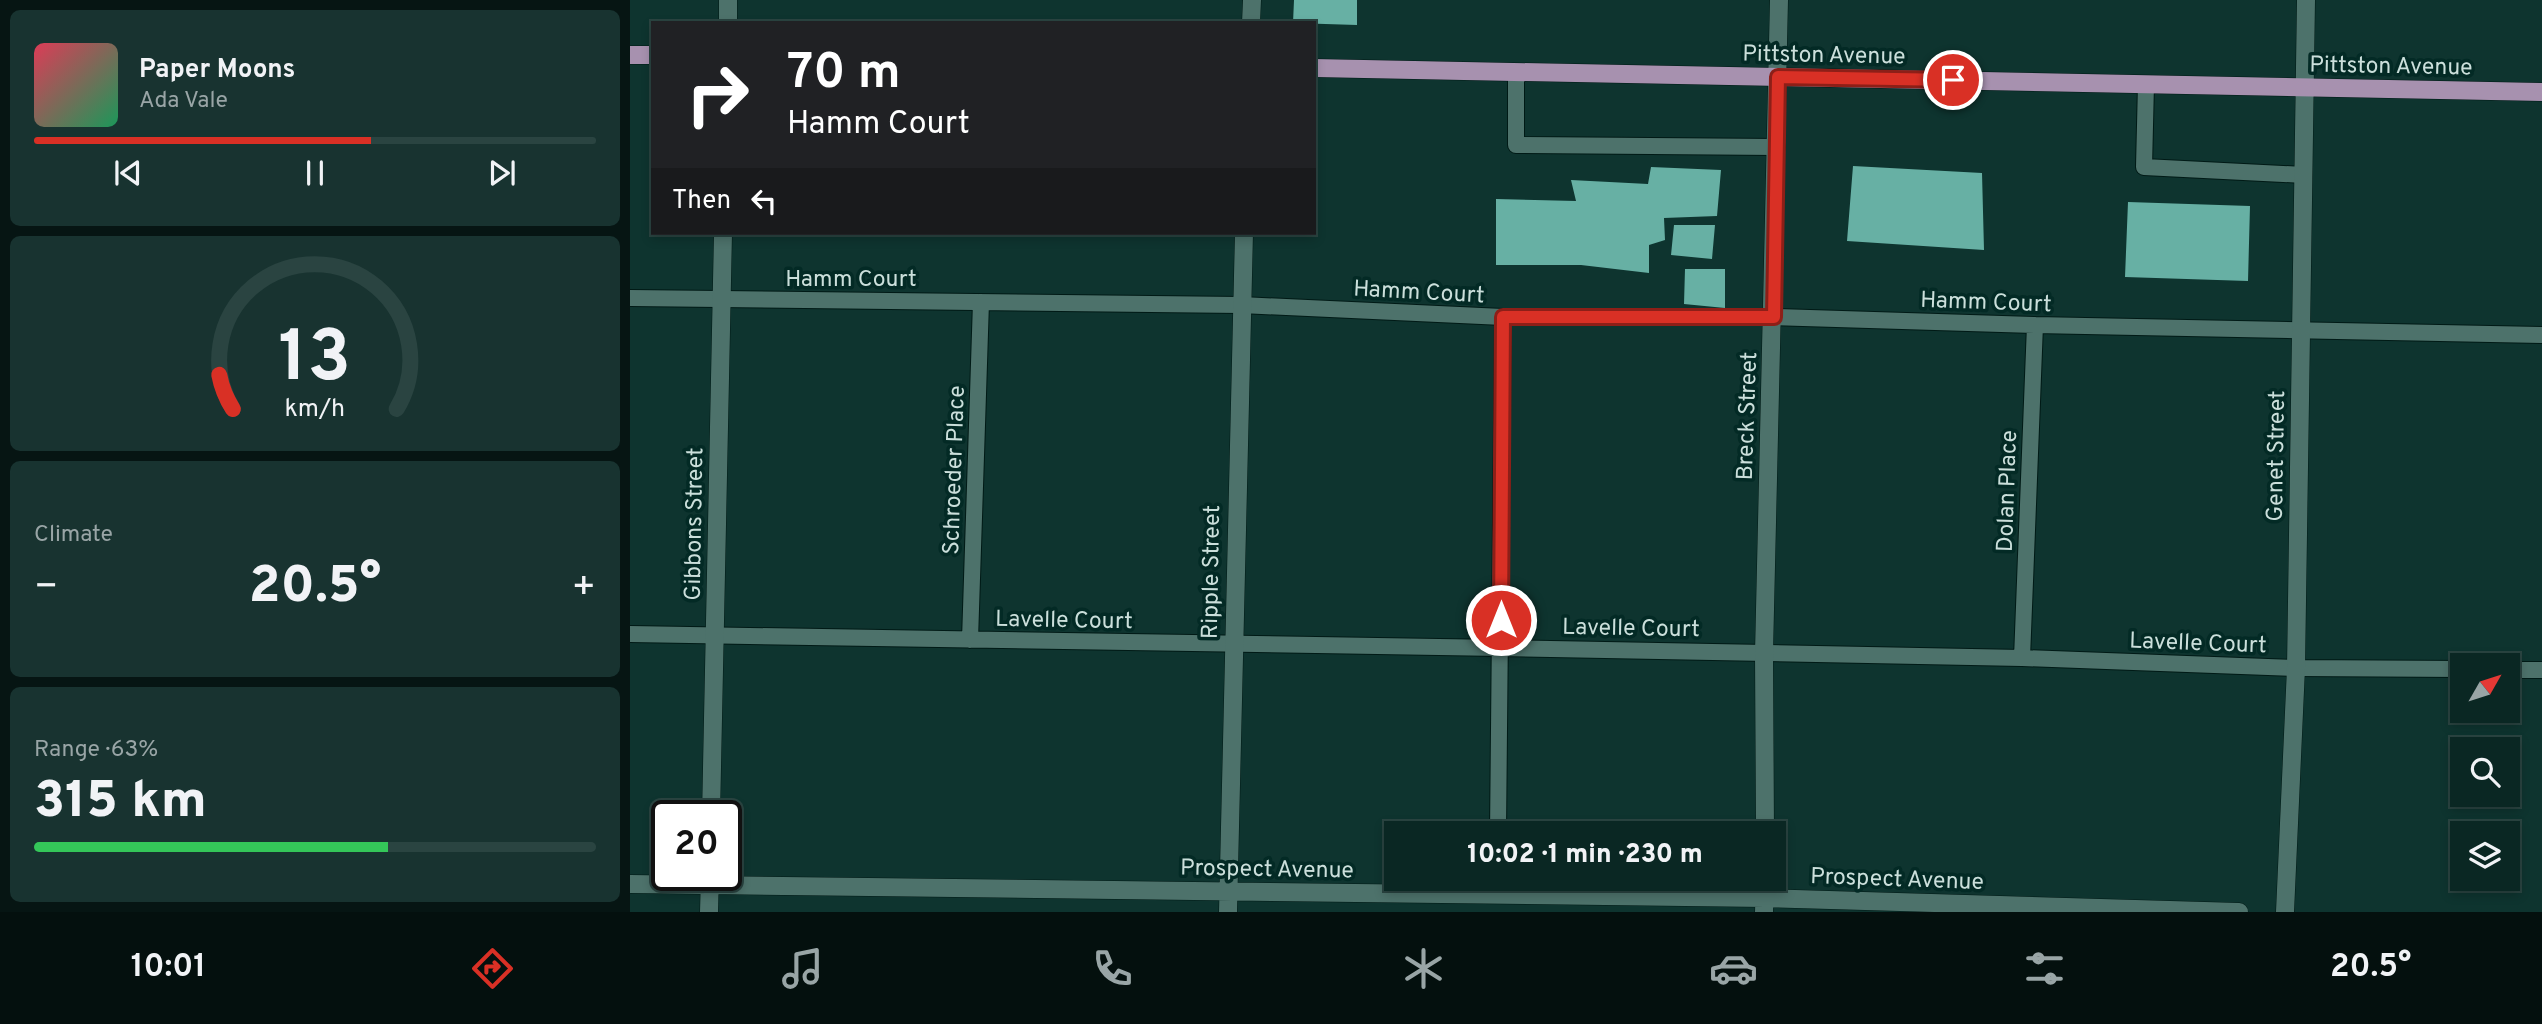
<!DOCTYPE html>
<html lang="en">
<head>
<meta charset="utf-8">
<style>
  body { margin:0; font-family:Overpass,sans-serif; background:#183330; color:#f1f3f6; height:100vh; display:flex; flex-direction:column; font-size:26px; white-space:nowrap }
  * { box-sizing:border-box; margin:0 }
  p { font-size:23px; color:#99a5a6 }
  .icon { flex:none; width:38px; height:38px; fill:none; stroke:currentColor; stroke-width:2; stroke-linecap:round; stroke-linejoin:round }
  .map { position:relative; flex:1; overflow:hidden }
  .details { display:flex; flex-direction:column; gap:10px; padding:10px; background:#061513; width:630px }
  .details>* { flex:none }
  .hud { position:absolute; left:21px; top:21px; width:665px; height:214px; border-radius:0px; box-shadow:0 4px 10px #0003,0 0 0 2px #2a4441; background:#202124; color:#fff; overflow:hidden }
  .needle { width:46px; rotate:51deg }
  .fabs { position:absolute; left:1820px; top:653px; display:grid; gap:14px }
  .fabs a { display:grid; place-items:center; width:70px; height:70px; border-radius:0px; background:#0a2723; box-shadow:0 4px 10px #0003,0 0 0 2px #2a4441; font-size:35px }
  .speed { position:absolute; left:21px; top:800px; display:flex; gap:14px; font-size:35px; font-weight:700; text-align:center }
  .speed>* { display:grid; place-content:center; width:91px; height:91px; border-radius:50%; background:#0a2723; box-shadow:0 4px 10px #0003,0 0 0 2px #2a4441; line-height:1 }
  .speed .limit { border:4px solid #111; border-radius:10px; background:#fff; color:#111 }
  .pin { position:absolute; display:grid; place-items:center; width:60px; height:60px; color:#fff; margin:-30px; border:4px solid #fff; border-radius:50%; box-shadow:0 2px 7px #0007 }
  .me { position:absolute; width:77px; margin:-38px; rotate:0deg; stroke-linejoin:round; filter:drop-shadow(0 0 5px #0008) }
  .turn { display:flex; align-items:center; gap:24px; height:147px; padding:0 21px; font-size:32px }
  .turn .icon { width:91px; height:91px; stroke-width:2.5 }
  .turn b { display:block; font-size:49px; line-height:60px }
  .then { display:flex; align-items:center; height:66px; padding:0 21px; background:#0003; gap:14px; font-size:26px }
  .big { font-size:52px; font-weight:800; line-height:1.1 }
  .details .widget { flex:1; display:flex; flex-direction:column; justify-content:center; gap:10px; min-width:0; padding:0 24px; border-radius:10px; background:#183330 }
  .details .dial { align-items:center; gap:0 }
  .dial svg { height:182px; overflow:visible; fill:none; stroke:#2a4441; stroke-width:7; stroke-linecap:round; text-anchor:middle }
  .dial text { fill:#f1f3f6; stroke:none }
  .song { display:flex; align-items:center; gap:21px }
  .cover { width:84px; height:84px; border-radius:10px; background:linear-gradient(135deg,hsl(350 70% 55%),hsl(150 70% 35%)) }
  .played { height:7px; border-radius:4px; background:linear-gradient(90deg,#d93025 60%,#2a4441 60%) }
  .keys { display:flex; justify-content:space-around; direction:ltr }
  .heat { display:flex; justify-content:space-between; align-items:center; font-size:38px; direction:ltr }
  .charge { height:10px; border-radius:5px; background:linear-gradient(90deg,#34c759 63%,#2a4441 0) }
  .trip { position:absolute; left:754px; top:821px; width:402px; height:70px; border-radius:0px; background:#0a2723; box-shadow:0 4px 10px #0003,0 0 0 2px #2a4441; font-weight:800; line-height:70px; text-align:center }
  .dock { display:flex; height:112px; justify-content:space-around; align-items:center; background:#04100e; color:#99a5a6 }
  .dock .icon { width:49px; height:49px }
  .dock .current { color:#d93025 }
  .dock b { font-size:32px; color:#f1f3f6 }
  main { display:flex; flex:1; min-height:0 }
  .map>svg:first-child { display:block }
</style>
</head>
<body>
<main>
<section class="details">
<div class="widget">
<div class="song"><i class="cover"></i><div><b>Paper Moons</b><p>Ada Vale</p></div></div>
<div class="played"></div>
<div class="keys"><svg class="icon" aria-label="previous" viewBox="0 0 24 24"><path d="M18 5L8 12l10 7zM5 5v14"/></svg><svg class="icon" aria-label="pause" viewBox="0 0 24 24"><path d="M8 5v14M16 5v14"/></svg><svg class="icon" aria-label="next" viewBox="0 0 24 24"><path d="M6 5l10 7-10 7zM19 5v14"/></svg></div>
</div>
<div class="widget dial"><svg viewBox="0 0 100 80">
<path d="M14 69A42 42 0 1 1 86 69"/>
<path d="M14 69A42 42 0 0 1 8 54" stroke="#d93025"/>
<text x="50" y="56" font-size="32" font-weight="700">13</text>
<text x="50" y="72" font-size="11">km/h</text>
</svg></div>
<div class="widget"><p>Climate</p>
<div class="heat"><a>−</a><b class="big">20.5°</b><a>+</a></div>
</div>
<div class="widget"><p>Range · 63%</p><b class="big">315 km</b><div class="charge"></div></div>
</section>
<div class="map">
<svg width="1912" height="912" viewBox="0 0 1912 912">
  <rect width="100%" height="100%" fill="#0e342f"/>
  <path fill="#67b0a4" d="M664,0H727V25L663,23Z
    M1223,166L1352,173L1354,250L1217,241Z
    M1021,167L1091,170L1087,216L1034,218L1035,240L1019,245V273L951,265H866V199L946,201L941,180L1018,184Z
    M1498,202L1620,206L1618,281L1495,277Z
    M1044,225H1085L1082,259L1041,255Z
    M1055,269H1095V308L1054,304Z"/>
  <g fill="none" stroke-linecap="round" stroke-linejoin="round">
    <g stroke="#001a16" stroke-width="18">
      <path id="lane" d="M886,72V145L1147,147
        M1516,84L1514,167L1674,175
        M0,298L611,305L873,317H1144L1405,325L1912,335
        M0,634L870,648L1392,658L1666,668L1832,669
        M340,640L351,302
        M1392,658L1405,325
        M1878,670H1912
        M868,833L873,317
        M867,895L868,878"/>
    </g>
    <g stroke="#001a16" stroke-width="19">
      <path id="street" d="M98,23V0
        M621,23L622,0
        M81,816L93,233
        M1135,833L1134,653L1149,0
        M0,884L1135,898L1609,912
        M79,912L80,875
        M598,912L614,233
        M1134,912L1135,878
        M1655,912L1666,668L1676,0"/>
    </g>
    <g stroke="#001a16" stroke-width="19">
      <path id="primary" d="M0,55H23
        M684,68L1912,92"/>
    </g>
    <use href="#lane" stroke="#4d726b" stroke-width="16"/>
    <use href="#street" stroke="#4d726b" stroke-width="18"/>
    <use href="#primary" stroke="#a791af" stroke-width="18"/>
  </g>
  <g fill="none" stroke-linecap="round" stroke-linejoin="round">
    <g stroke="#8d1f18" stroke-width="18">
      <path id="route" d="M871,620L873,317H1144L1148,77L1323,80"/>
    </g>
    <use href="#route" stroke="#d93025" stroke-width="12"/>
  </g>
  <g text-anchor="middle" stroke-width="7" stroke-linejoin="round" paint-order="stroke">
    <g font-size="23" fill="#cbdfdb" stroke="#032a25">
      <text transform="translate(1194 54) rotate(1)" y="8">Pittston Avenue</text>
      <text transform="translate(1761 65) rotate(1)" y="8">Pittston Avenue</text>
      <text x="221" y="286">Hamm Court</text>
      <text transform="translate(789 291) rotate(3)" y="8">Hamm Court</text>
      <text transform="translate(1356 301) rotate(2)" y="8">Hamm Court</text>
      <text transform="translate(1116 416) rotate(-88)" y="8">Breck Street</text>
      <text transform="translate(1645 456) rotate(-89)" y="8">Genet Street</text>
      <text transform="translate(323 470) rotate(-88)" y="8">Schroeder Place</text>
      <text transform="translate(1376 491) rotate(-88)" y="8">Dolan Place</text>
      <text transform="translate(63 524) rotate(-89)" y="8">Gibbons Street</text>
      <text transform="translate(580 572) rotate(-89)" y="8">Ripple Street</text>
      <text transform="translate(434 619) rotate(1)" y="8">Lavelle Court</text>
      <text transform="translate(1001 627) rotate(1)" y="8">Lavelle Court</text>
      <text transform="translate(1568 642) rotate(2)" y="8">Lavelle Court</text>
      <text transform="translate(637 868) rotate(1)" y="8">Prospect Avenue</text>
      <text transform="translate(1267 878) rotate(2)" y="8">Prospect Avenue</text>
    </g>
  </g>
</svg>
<div class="fabs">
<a><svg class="needle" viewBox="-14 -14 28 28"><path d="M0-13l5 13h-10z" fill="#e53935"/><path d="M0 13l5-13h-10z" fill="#99a5a6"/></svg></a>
<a><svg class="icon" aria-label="search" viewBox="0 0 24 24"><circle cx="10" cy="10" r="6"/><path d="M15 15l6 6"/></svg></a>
<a><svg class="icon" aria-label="layers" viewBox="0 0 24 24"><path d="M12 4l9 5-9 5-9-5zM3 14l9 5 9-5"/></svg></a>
</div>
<div class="speed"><div class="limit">20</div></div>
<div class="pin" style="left:1323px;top:80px;background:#d93025"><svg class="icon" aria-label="arrive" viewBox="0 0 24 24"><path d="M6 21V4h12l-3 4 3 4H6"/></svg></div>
<svg class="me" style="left:871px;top:620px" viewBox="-20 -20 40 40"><circle r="17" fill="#d93025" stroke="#fff" stroke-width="3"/><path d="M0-11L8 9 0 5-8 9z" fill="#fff"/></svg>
<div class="trip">10:02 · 1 min · 230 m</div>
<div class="hud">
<div class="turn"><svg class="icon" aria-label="right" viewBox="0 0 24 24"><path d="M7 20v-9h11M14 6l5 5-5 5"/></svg><div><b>70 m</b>Hamm Court</div></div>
<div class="then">Then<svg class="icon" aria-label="left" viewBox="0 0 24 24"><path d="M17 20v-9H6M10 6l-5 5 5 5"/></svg></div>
</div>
</div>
</main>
<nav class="dock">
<b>10:01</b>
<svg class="icon current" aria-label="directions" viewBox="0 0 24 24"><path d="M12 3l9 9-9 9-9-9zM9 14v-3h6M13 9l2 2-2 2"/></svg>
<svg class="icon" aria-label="music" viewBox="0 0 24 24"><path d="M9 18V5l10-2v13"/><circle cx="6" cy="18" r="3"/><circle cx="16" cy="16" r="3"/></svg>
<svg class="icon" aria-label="phone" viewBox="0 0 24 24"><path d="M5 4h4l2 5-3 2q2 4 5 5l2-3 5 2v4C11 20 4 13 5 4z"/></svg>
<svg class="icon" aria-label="climate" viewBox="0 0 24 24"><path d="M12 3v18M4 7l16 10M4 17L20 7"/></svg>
<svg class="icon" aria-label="car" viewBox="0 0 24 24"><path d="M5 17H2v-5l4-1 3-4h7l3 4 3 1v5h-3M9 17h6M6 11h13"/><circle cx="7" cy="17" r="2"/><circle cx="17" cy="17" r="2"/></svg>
<svg class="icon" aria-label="filters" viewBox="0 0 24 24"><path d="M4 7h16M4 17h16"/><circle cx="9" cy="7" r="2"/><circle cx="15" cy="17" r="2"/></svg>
<b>20.5°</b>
</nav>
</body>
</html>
